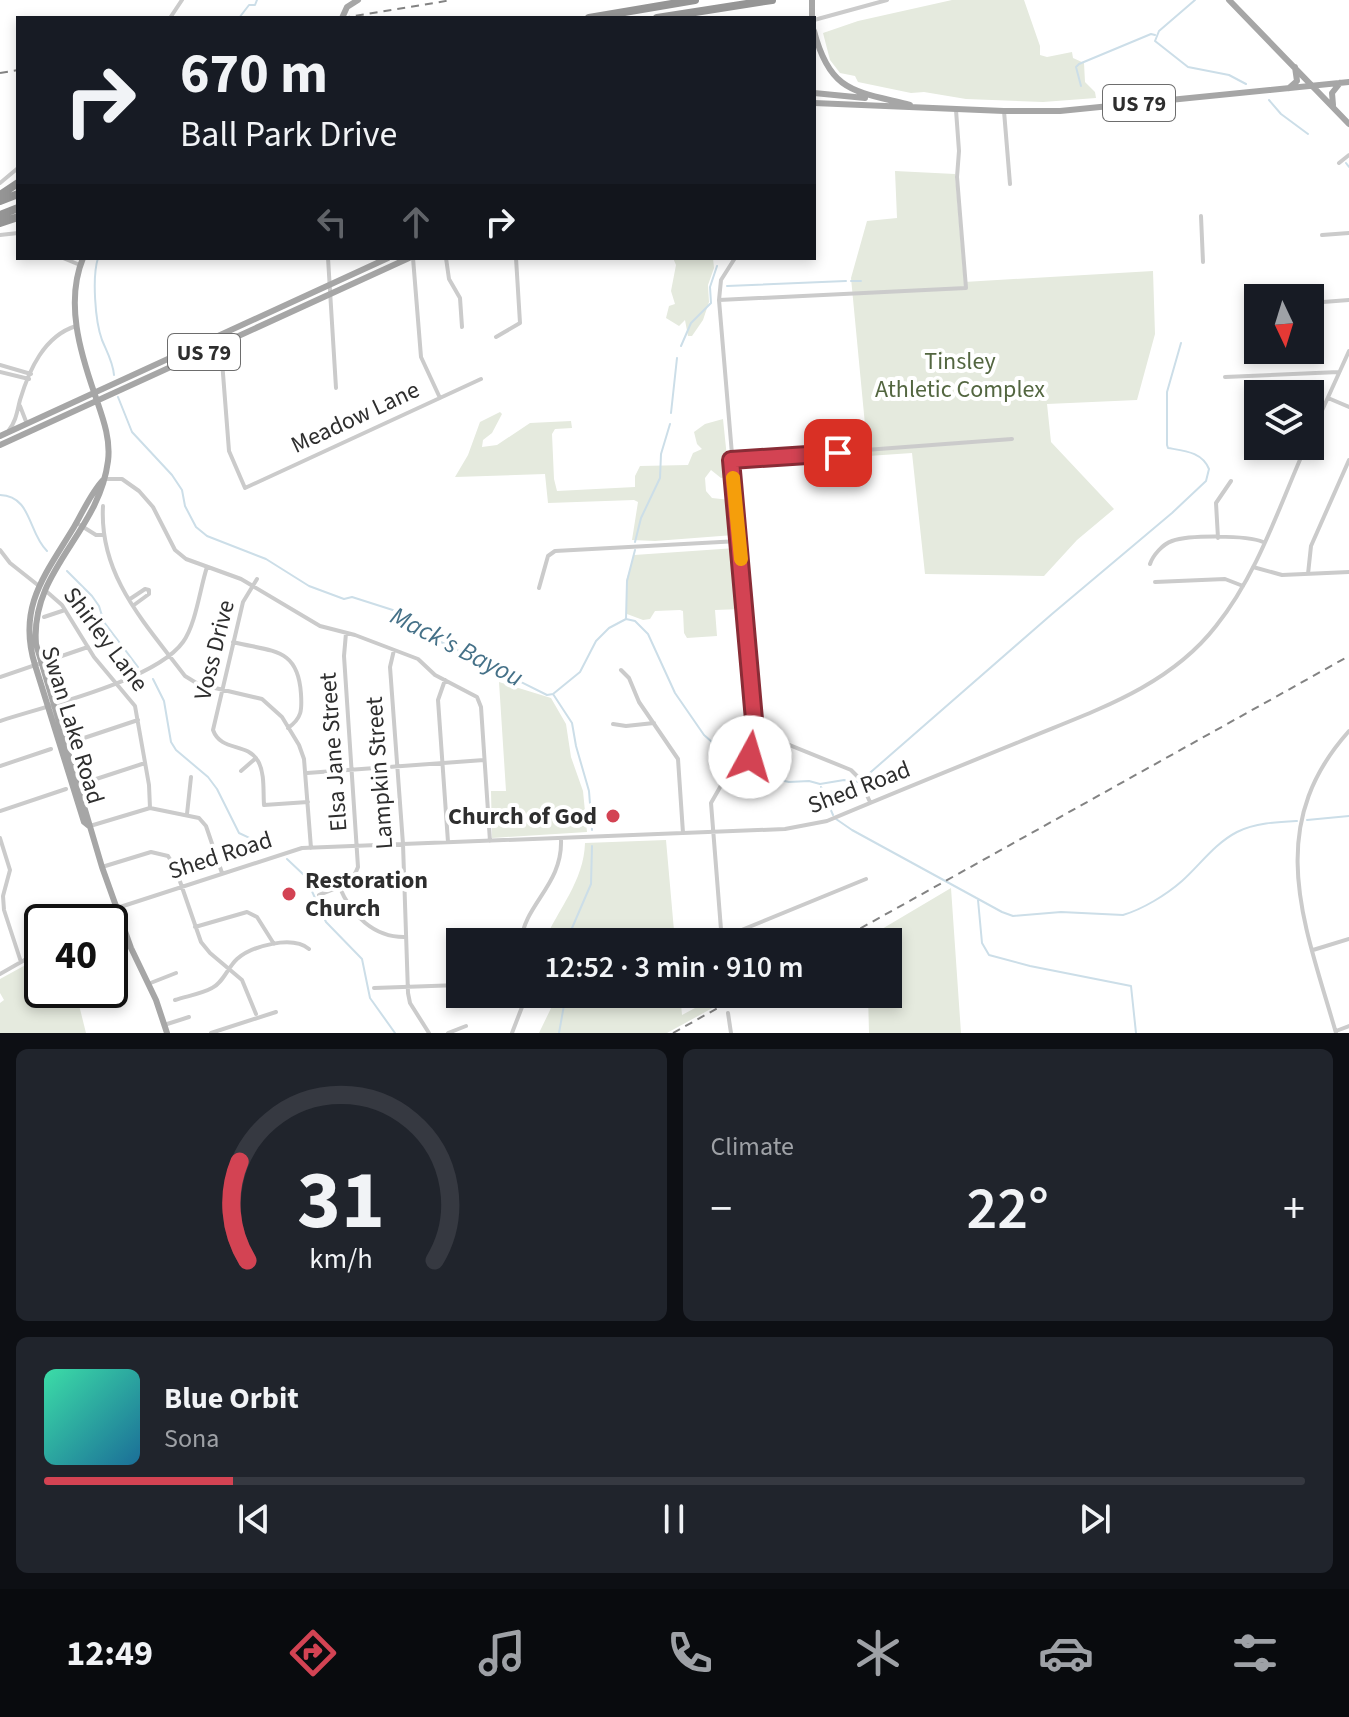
<!DOCTYPE html>
<html lang="en">
<head>
<meta charset="utf-8">
<style>
  body { margin:0; font-family:"Source Sans 3",sans-serif; background:#20242c; color:#f1f3f6; height:100vh; display:flex; flex-direction:column; font-size:30px; white-space:nowrap }
  * { box-sizing:border-box; margin:0 }
  p { font-size:26px; color:#9ea1a6 }
  .icon { flex:none; width:44px; height:44px; fill:none; stroke:currentColor; stroke-width:2; stroke-linecap:round; stroke-linejoin:round }
  .map { position:relative; height:1033px; overflow:hidden }
  .drawer { display:flex; flex-direction:column; gap:16px; padding:16px; background:#0d0f14; flex:1 }
  .drawer>* { flex:none }
  .guide { position:absolute; left:16px; top:16px; width:800px; height:244px; border-radius:0px; box-shadow:0 4px 12px #0003; background:#171b24; color:#f1f3f6; overflow:hidden }
  .needle { width:52px; rotate:176deg }
  .fabs { position:absolute; left:1244px; top:284px; display:grid; gap:16px }
  .fabs a { display:grid; place-items:center; width:80px; height:80px; border-radius:0px; background:#171b24; box-shadow:0 4px 12px #0003; font-size:40px }
  .speed { position:absolute; left:24px; top:904px; display:flex; gap:16px; font-size:40px; font-weight:700; text-align:center }
  .speed>* { display:grid; place-content:center; width:104px; height:104px; border-radius:50%; background:#171b24; box-shadow:0 4px 12px #0003; line-height:1 }
  .speed .limit { border:4px solid #111; border-radius:12px; background:#fff; color:#111 }
  .pin { position:absolute; display:grid; place-items:center; width:68px; height:68px; color:#fff; margin:-34px; border-radius:16px; box-shadow:0 4px 12px #0006 }
  .me { position:absolute; width:88px; margin:-44px; rotate:6deg; stroke-linejoin:round; filter:drop-shadow(0 0 6px #0008) }
  .turn { display:flex; align-items:center; gap:28px; height:168px; padding:0 32px; font-size:36px }
  .turn .icon { width:104px; height:104px; stroke-width:2.5 }
  .turn b { display:block; font-size:56px; line-height:68px }
  .lanes { display:flex; align-items:center; height:76px; padding:0 32px; background:#0003; justify-content:center; gap:40px; direction:ltr }
  .lanes .off { opacity:.35 }
  .big { font-size:60px; font-weight:600; line-height:1.1 }
  .drawer .widget { flex:1; display:flex; flex-direction:column; justify-content:center; gap:12px; min-width:0; padding:0 28px; border-radius:12px; background:#20242c }
  .drawer .dial { align-items:center; gap:0 }
  .dial svg { height:208px; overflow:visible; fill:none; stroke:#363941; stroke-width:7; stroke-linecap:round; text-anchor:middle }
  .dial text { fill:#f1f3f6; stroke:none }
  .song { display:flex; align-items:center; gap:24px }
  .cover { width:96px; height:96px; border-radius:12px; background:linear-gradient(135deg,hsl(160 70% 55%),hsl(200 70% 35%)) }
  .played { height:8px; border-radius:4px; background:linear-gradient(90deg,#d34353 15%,#363941 15%) }
  .keys { display:flex; justify-content:space-around; direction:ltr }
  .heat { display:flex; justify-content:space-between; align-items:center; font-size:44px; direction:ltr }
  .drawer .tiles { flex:1; display:grid; gap:16px; grid-template-columns:1fr 1fr }
  .widget:last-child { grid-column:span 2 }
  .trip { position:absolute; left:446px; top:928px; width:456px; height:80px; border-radius:0px; background:#171b24; box-shadow:0 4px 12px #0003; font-weight:600; line-height:80px; text-align:center }
  .dock { display:flex; height:128px; justify-content:space-around; align-items:center; background:#090b0e; color:#9ea1a6 }
  .dock .icon { width:56px; height:56px }
  .dock .selected { color:#d34353 }
  .dock b { font-size:36px; color:#f1f3f6 }
  .map>svg:first-child { display:block }
</style>
</head>
<body>
<div class="map">
<svg width="1349" height="1033" viewBox="0 0 1349 1033">
  <rect width="100%" height="100%" fill="#fff"/>
  <path fill="#e5eade" d="M952,0H1024L1040,46V55L1047,57L1072,52L1073,58L1084,63L1085,82L1095,92L1096,98L1043,102L966,99L924,92L911,93L858,82L855,76L840,73L830,60L823,33L858,21Z
    M895,171L955,174L964,282L1153,271L1155,334L1137,400L1047,404L1051,442L1114,509L1077,540L1044,576L925,574L912,453L868,456L851,278L867,221L897,218Z
    M673,258H713L714,268L708,285L709,302L703,320L692,336H688L685,320L679,326L666,318L669,306L675,304L671,291L676,265Z
    M500,412L502,414L492,433L483,440L482,447L497,445L530,423L571,421L572,428L555,429L552,434L554,479L557,491L635,487V476L640,466L688,465L693,453L702,449L697,444L694,432L705,424L723,419L729,477L721,478L711,470L705,478L706,491L712,498L730,500L734,535L655,541L632,540L638,502L634,500L548,503L545,474L455,477L468,455L480,422Z
    M736,548L742,609L715,610L717,636L687,638L684,633L683,611L680,610L655,611L650,619L643,620L627,614L626,581L634,555Z
    M499,682L551,698L566,724L571,757L583,791L587,832L492,838L491,791H506Z
    M666,840L675,942H544C558,909 584,881 585,843Z
    M951,888L961,1033H869L868,994H888V942H860Z
    M42,956V990H79L80,1000L78,1001L86,1033H0V1003L4,1000L0,993V979Z
    M553,994H680L682,1015L721,994H724L727,1000L667,1033H539L554,1002Z"/>
  <g fill="none" stroke-linecap="round" stroke-linejoin="round">
    <path stroke="#ccdee8" stroke-width="2" d="M1195,0L1159,31L1155,41L1188,67L1229,75L1246,84
      M239,18L249,5H255L257,0
      M1081,86L1076,67L1079,64L1151,34L1155,35
      M1269,100L1281,114L1308,134
      M1346,163L1349,167
      M98,258C92,277 95,321 102,340C107,352 113,362 114,375
      M851,281H861
      M727,286L846,281
      M681,346L691,323L711,303L710,287L717,266
      M118,397L132,432L172,475L182,490L185,506L196,527L207,536L266,559L309,586L344,599L352,597L399,612L423,633L547,695L553,694L572,723L576,746L589,791L592,830
      M671,413L677,358
      M0,495C32,496 28,533 47,551
      M635,542L641,518L660,478L661,454L670,424
      M67,571L92,596L99,606L104,622L138,667
      M626,619L627,581L635,550
      M153,679L164,701L171,742L176,750L208,777L217,789L239,833L273,849
      M553,694L580,672L596,641L609,628L626,619L635,621L648,634L675,693L704,735L736,763
      M751,774L789,782L809,781L820,784L844,780L858,782
      M864,778L1052,614L1172,513L1206,481L1209,469C1202,452 1185,451 1168,448L1167,445V392L1181,343
      M821,787L833,815
      M836,819L852,830L1002,912L1013,916L1061,912L1123,915C1143,909 1166,895 1182,881C1200,865 1214,844 1237,832C1255,823 1277,822 1297,821
      M1307,820L1349,816
      M287,859L305,876L326,922L362,959L370,998L395,1033
      M978,900L982,943L989,955L1030,966L1131,986L1136,1033
      M566,942L591,884L592,846
      M559,1033L566,994"/>
    <path stroke="#cbcbcb" stroke-width="4" d="M170,18L182,0
      M814,20L887,0
      M1004,111L1010,184
      M1339,163L1349,155
      M0,183L18,168
      M1201,216L1203,262
      M0,235L18,233
      M1322,235L1349,233
      M63,258L80,265
      M328,258L336,388
      M413,258L421,357L440,398
      M446,258L449,279L460,298L462,327
      M1269,286L1270,298
      M719,300L966,288L957,177L959,151L956,110
      M1251,303L1258,306
      M1310,303L1349,300
      M220,335L229,451L245,488L481,379
      M496,337L520,323L516,258
      M0,365L31,374
      M0,372L29,379
      M1225,377L1339,372
      M1328,398L1349,407
      M20,406L27,424
      M9,430C16,421 17,412 20,400C29,370 44,336 76,326
      M1310,437L1349,351
      M731,460L1012,439
      M104,479H122L139,491L153,507L175,550L186,559L241,579L320,626L355,635L418,659L435,675L477,697L481,707L490,841
      M103,506C99,576 145,623 185,676L198,684L262,699L282,717L299,745L304,759L311,848
      M80,525L96,535H103
      M1218,538L1216,503L1231,481
      M0,550L10,563L39,586
      M1150,564C1153,555 1163,544 1172,541C1189,535 1247,535 1263,542
      M1253,567L1282,575L1349,572
      M1308,574L1311,546L1349,460
      M257,579L243,602L213,730C221,752 247,742 258,761C265,773 263,791 264,805L308,802
      M1155,582L1225,579L1243,586
      M539,588L548,556L555,551L739,541
      M46,591L62,605L94,657L135,706L149,785L150,808
      M130,599L145,589L149,590V594L134,605
      M44,617L65,610
      M233,642C272,652 298,647 301,694C302,710 302,718 288,728
      M394,650L390,667L403,844L408,993L410,1003L429,1033
      M621,670L629,678L639,702L678,759L683,833
      M0,677L88,647
      M445,680L438,700L448,842
      M0,721C46,706 156,680 183,642C196,624 200,588 207,567
      M613,724L626,726L654,723
      M755,731L851,770L859,778L870,802
      M75,741L138,720
      M0,766L51,749
      M241,771L256,758
      M307,773L484,760
      M90,781L145,763
      M0,811L66,789
      M187,814L191,777
      M90,826L150,808L199,818L206,826L222,873
      M0,838L10,870L3,896L4,910L21,962
      M102,867L151,852L168,856L175,867L201,942L210,953L242,980L256,1014
      M339,886C351,915 374,938 406,937
      M319,895C335,888 352,885 358,867L344,656L346,633
      M92,922L117,908L302,848L785,829L827,821C891,794 955,768 1019,742C1090,712 1167,689 1216,626C1258,574 1279,506 1306,446
      M195,927L247,912L257,917L274,944
      M722,938L866,879
      M521,942C524,904 563,885 561,839
      M722,942L711,803L723,782L750,757L756,739L719,300L721,280L735,258
      M1313,950L1349,939
      M0,974L42,950
      M148,984L176,973
      M374,988L460,985
      M175,1000C187,996 201,994 212,988C223,983 228,967 237,959C252,946 292,935 309,949
      M728,1013L731,1033
      M164,1025L189,1017
      M1336,1031L1349,1026
      M211,1033L276,1012
      M448,1033L466,1026
      M512,1033L522,1007L523,994
      M1336,1033C1305,925 1262,828 1349,731"/>
    <path stroke="#a6a6a6" stroke-width="6" d="M1229,0L1349,124
      M342,18L347,7L358,0
      M812,18V0
      M814,31C830,93 855,91 910,105
      M1289,88L1297,81L1295,67
      M814,93L865,98
      M814,103L1004,111H1060L1349,82
      M1333,105L1332,93L1340,83
      M83,258C65,302 80,352 95,395C102,416 111,438 108,461C99,533 30,570 36,644L102,867L131,948L156,1000L167,1033
      M0,436L388,258
      M0,445L409,258
      M89,826L84,822L35,665C17,607 45,575 74,527C83,512 91,492 104,479"/>
    <path stroke="#959595" stroke-width="8" d="M589,18L695,0
      M657,18L772,0
      M0,195L18,183
      M0,201L18,194
      M0,215L18,208
      M0,223L18,217"/>
    <path stroke="#838383" stroke-width="2" stroke-dasharray="8 6" stroke-linecap="butt" d="M342,18L452,0
      M0,73L18,70
      M836,942L1349,656
      M673,1033L743,994"/>
  </g>
  <g fill="none" stroke-linecap="round" stroke-linejoin="round">
    <g stroke="#892c36" stroke-width="20">
      <path id="route" d="M750,757L754,748L755,731L731,460L838,453"/>
    </g>
    <use href="#route" stroke="#d34353" stroke-width="14"/>
    <path stroke="#f59e0b" stroke-width="14" d="M733,478L741,559"/>
  </g>
  <g fill="#d34353" stroke="#fff" stroke-width="3">
    <circle cx="613" cy="816" r="8"/>
    <circle cx="289" cy="894" r="8"/>
  </g>
  <g text-anchor="middle" stroke-width="8" stroke-linejoin="round" paint-order="stroke">
    <g fill="#fff" stroke="#6d6d6d" stroke-width="2">
      <rect x="1103" y="85" width="72" height="36" rx="6"/>
      <rect x="168" y="334" width="72" height="36" rx="6"/>
    </g>
    <g font-size="22" font-weight="bold" fill="#2e2e2e">
      <text x="1139" y="111">US 79</text>
      <text x="204" y="360">US 79</text>
    </g>
    <g font-size="24" fill="#536640" stroke="#fff">
      <text x="960" y="369">Tinsley<tspan x="960" dy="28">Athletic Complex</tspan></text>
    </g>
    <g font-size="24" fill="#2e2e2e" stroke="#fff">
      <text transform="translate(355 417) rotate(-25)" y="8">Meadow Lane</text>
      <text transform="translate(106 639) rotate(53)" y="8">Shirley Lane</text>
      <text transform="translate(214 650) rotate(-76)" y="8">Voss Drive</text>
      <text transform="translate(73 725) rotate(73)" y="8">Swan Lake Road</text>
      <text transform="translate(333 752) rotate(-94)" y="8">Elsa Jane Street</text>
      <text transform="translate(379 773) rotate(-94)" y="8">Lampkin Street</text>
      <text transform="translate(859 787) rotate(-21)" y="8">Shed Road</text>
      <text transform="translate(220 855) rotate(-18)" y="8">Shed Road</text>
    </g>
    <g font-size="24" font-weight="bold" fill="#2e2e2e" stroke="#fff" text-anchor="end">
      <text x="597" y="824">Church of God</text>
      <text x="305" y="888" text-anchor="start">Restoration<tspan x="305" dy="28">Church</tspan></text>
    </g>
    <g font-size="26" font-style="italic" fill="#457188" stroke="#fff">
      <text transform="translate(457 646) rotate(27)" y="9">Mack's Bayou</text>
    </g>
  </g>
</svg>
<div class="fabs">
<a><svg class="needle" viewBox="-14 -14 28 28"><path d="M0-13l5 13h-10z" fill="#e53935"/><path d="M0 13l5-13h-10z" fill="#9ea1a6"/></svg></a>
<a><svg class="icon" aria-label="layers" viewBox="0 0 24 24"><path d="M12 4l9 5-9 5-9-5zM3 14l9 5 9-5"/></svg></a>
</div>
<div class="speed"><div class="limit">40</div></div>
<div class="pin" style="left:838px;top:453px;background:#d93025"><svg class="icon" aria-label="arrive" viewBox="0 0 24 24"><path d="M6 21V4h12l-3 4 3 4H6"/></svg></div>
<svg class="me" style="left:750px;top:757px" viewBox="-20 -20 40 40"><circle r="19" fill="#fff"/><path d="M0-13L10 11 0 6-10 11z" fill="#d34353"/></svg>
<div class="trip">12:52 · 3 min · 910 m</div>
<div class="guide">
<div class="turn"><svg class="icon" aria-label="right" viewBox="0 0 24 24"><path d="M7 20v-9h11M14 6l5 5-5 5"/></svg><div><b>670 m</b>Ball Park Drive</div></div>
<div class="lanes"><svg class="icon off" aria-label="left" viewBox="0 0 24 24"><path d="M17 20v-9H6M10 6l-5 5 5 5"/></svg><svg class="icon off" aria-label="ahead" viewBox="0 0 24 24"><path d="M12 20V5M6 11l6-6 6 6"/></svg><svg class="icon" aria-label="right" viewBox="0 0 24 24"><path d="M7 20v-9h11M14 6l5 5-5 5"/></svg></div>
</div>
</div>
<section class="drawer">
<div class="tiles">
<div class="widget dial"><svg viewBox="0 0 100 80">
<path d="M14 69A42 42 0 1 1 86 69"/>
<path d="M14 69A42 42 0 0 1 11 31" stroke="#d34353"/>
<text x="50" y="56" font-size="32" font-weight="700">31</text>
<text x="50" y="72" font-size="11">km/h</text>
</svg></div>
<div class="widget"><p>Climate</p>
<div class="heat"><a>−</a><b class="big">22°</b><a>+</a></div>
</div>
<div class="widget">
<div class="song"><i class="cover"></i><div><b>Blue Orbit</b><p>Sona</p></div></div>
<div class="played"></div>
<div class="keys"><svg class="icon" aria-label="previous" viewBox="0 0 24 24"><path d="M18 5L8 12l10 7zM5 5v14"/></svg><svg class="icon" aria-label="pause" viewBox="0 0 24 24"><path d="M8 5v14M16 5v14"/></svg><svg class="icon" aria-label="next" viewBox="0 0 24 24"><path d="M6 5l10 7-10 7zM19 5v14"/></svg></div>
</div>
</div>
</section>
<nav class="dock">
<b>12:49</b>
<svg class="icon selected" aria-label="directions" viewBox="0 0 24 24"><path d="M12 3l9 9-9 9-9-9zM9 14v-3h6M13 9l2 2-2 2"/></svg>
<svg class="icon" aria-label="music" viewBox="0 0 24 24"><path d="M9 18V5l10-2v13"/><circle cx="6" cy="18" r="3"/><circle cx="16" cy="16" r="3"/></svg>
<svg class="icon" aria-label="phone" viewBox="0 0 24 24"><path d="M5 4h4l2 5-3 2q2 4 5 5l2-3 5 2v4C11 20 4 13 5 4z"/></svg>
<svg class="icon" aria-label="climate" viewBox="0 0 24 24"><path d="M12 3v18M4 7l16 10M4 17L20 7"/></svg>
<svg class="icon" aria-label="car" viewBox="0 0 24 24"><path d="M5 17H2v-5l4-1 3-4h7l3 4 3 1v5h-3M9 17h6M6 11h13"/><circle cx="7" cy="17" r="2"/><circle cx="17" cy="17" r="2"/></svg>
<svg class="icon" aria-label="filters" viewBox="0 0 24 24"><path d="M4 7h16M4 17h16"/><circle cx="9" cy="7" r="2"/><circle cx="15" cy="17" r="2"/></svg>
</nav>
</body>
</html>
